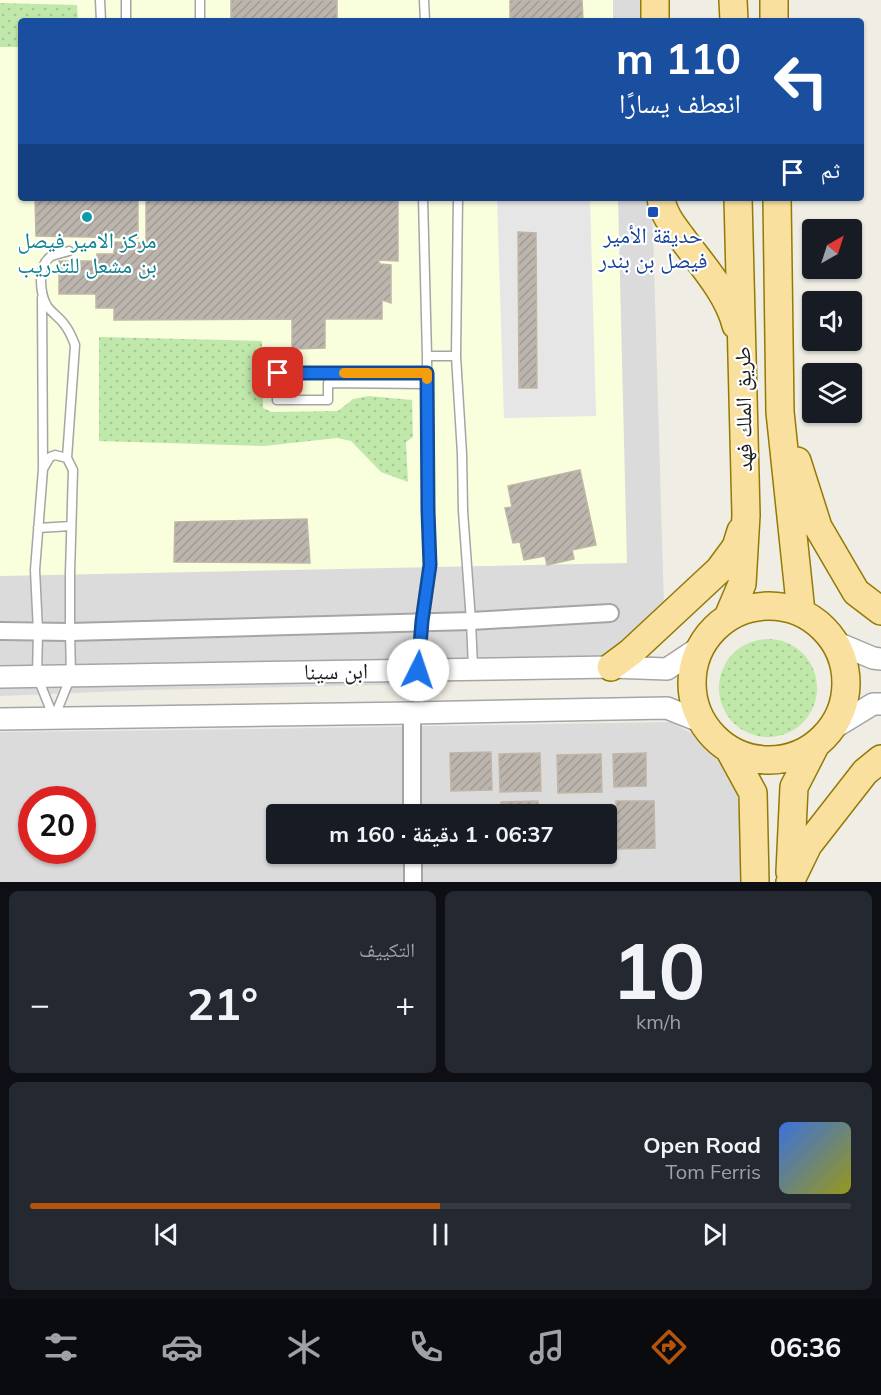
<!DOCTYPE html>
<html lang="ar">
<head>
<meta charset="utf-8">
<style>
  body { margin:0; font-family:Mulish,"Noto Naskh Arabic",sans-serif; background:#242831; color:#f1f3f6; direction:rtl; height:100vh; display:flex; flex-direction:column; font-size:22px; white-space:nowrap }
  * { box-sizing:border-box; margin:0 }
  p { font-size:20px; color:#9ea1a6 }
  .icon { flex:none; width:33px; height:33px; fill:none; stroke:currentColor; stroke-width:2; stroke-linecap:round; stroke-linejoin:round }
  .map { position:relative; height:882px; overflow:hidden; direction:ltr }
  .sheet { display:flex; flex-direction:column; gap:9px; padding:9px; background:#0d0f14; flex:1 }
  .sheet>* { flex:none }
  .top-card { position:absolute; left:18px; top:18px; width:846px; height:183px; border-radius:6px; box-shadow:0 2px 4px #0004; direction:rtl; background:#1a4fa0; color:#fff; overflow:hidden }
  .needle { width:39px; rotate:39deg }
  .tools { position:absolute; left:802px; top:219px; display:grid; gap:12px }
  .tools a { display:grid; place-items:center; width:60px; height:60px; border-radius:6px; background:#171b24; box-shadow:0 2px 4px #0004; font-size:30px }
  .speed { position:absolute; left:18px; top:786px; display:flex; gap:12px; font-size:30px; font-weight:700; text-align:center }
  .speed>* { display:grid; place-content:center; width:78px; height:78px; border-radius:50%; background:#171b24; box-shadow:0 2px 4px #0004; line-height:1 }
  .speed .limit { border:9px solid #d22; background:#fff; color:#111 }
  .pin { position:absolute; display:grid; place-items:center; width:51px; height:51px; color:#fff; margin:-26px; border-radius:12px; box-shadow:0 3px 9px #0006 }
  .me { position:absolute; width:66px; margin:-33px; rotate:4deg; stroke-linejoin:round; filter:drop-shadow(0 0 4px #0008) }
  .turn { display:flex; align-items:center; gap:21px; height:126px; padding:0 24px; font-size:27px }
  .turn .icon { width:78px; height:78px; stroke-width:2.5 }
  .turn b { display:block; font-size:42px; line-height:51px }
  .then { display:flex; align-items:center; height:57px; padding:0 24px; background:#0003; gap:12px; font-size:22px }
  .big { font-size:45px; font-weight:700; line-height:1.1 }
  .sheet .card { flex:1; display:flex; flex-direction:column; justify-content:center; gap:9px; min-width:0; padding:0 21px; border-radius:9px; background:#242831 }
  .sheet .dial { align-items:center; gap:0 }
  .dial b { font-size:78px; line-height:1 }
  .song { display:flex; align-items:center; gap:18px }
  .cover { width:72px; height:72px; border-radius:9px; background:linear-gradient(135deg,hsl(220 70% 55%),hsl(60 70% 35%)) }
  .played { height:6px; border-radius:3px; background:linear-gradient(90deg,#b45309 50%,#363941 50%) }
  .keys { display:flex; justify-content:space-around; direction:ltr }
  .heat { display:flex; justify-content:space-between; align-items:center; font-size:33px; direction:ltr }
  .sheet .tiles { flex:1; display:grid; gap:9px; grid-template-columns:1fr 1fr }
  .card:last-child { grid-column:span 2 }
  .trip { position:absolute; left:266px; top:804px; width:351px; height:60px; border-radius:6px; background:#171b24; box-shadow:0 2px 4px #0004; font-weight:700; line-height:60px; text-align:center; direction:rtl }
  .dock { display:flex; height:96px; justify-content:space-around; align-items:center; background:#090b0e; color:#9ea1a6 }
  .dock .icon { width:42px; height:42px }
  .dock .selected { color:#b45309 }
  .dock b { font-size:27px; color:#f1f3f6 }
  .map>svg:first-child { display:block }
</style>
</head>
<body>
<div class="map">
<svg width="881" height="882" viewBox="0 0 881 882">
  <defs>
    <pattern id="grass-dots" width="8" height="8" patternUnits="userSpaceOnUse" patternTransform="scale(1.5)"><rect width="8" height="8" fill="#c0e8ab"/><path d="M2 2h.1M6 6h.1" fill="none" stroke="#a5c793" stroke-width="1.8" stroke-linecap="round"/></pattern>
    <pattern id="building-hatch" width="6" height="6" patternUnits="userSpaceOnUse" patternTransform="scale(1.5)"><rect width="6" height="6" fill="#bbb5ad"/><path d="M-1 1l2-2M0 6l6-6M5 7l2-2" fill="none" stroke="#a09b94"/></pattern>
  </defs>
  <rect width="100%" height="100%" fill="#efede4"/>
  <path fill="#dcdbdb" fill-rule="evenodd" d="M0,0H646L647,21H21V198H652L664,608L613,657L588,658L434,684L146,690L0,696Z
    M671,722L705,741L724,760L746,794L748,882H0V732L258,729ZM32,800H82V850H32ZM276,814H606V854H276Z"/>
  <path fill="#f9fedd" d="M0,0H613V21H21V198H618L627,563L0,576Z"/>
  <path fill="url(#grass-dots)" d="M0,3L77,5L78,21H21V47H0Z
    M99,337L262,341L263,408L272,412L338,411L353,399L369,396L412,400L413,437L406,442L408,482L381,472L351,441L337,438L264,446L99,441Z
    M719 688a49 49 0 1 1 98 0a49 49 0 1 1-98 0Z"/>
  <path fill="#e6e6e6" d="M497,198H590L596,416L504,418Z"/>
  <path fill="url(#building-hatch)" stroke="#c0b6a7" stroke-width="1.5" d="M231,0H337V21H231Z
    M510,0H582L583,21H510Z
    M35,198H138V238L36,236Z
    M146,198L398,199V261L378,260L380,264L391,265V303L382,300V319H325V348L292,349V319L114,320V308H96V294H59V261H97V254H114V242L146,243Z
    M518,232L536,233L537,388H519Z
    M580,470L596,545L572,550L574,559L547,565L545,556L524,560L520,542L513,543L505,508L512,507L508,486Z
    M307,519L310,563L174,562L175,522Z
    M491,752L492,790L451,791L450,753Z
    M540,753L541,791L500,792L499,754Z
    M646,753V786L614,787L613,754Z
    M601,754L602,792L558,793L557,755Z
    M538,801L539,814H501V802Z
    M616,801H654L655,848L617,849Z
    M450,808H480V814H450Z
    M605,808L606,814H568V809Z"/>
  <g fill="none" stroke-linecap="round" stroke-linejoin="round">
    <g stroke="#a5a5a5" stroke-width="11">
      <path id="service" d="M100,0L101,21
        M200,0V21
        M424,0L425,21
        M126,21V0
        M458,198L456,356L462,454L463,511L471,621L473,668
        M42,298L43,469
        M427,356H456
        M427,373H278L277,400H328V383L427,384
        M55,455L67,458L73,470L70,573V632L71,676L54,718L37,676L38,631L35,570L43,469L50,457Z
        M67,458L75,345C72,337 69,330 64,324C59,317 52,313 47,306C40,294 37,267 50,257C55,254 63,253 69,251
        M38,528L71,526
        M418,670L422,621L430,565L428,511L427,356L423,198"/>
    </g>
    <g stroke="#a5a5a5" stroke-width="20">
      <path id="minor" d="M0,631L70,632L471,621L610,613
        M412,713V814
        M413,854V882"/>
    </g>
    <g stroke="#a5a5a5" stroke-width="24">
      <path id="tertiary" d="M835,642L873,658L881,659
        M0,677L611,667L667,669L700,647
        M0,719L412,713L667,708L702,722
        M832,729L873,704H881"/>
    </g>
    <g stroke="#937a04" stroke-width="30">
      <path id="primary" d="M655,0V21
        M733,0L734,21
        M774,0V21
        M661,198C663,214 673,226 682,238C701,264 728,293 736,325
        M777,198L780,412L801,612
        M797,461L818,527L856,592L881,611
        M692 683a77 77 0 1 1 154 0a77 77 0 1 1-154 0Z
        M728,617L742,584L746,515L738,198
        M611,667L631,652L719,570L736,547L741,531
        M729,749L753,793L755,882
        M790,872L794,787L815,746
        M790,882L808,845L865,772L881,759"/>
    </g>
    <use href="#service" stroke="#fff" stroke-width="8"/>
    <use href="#minor" stroke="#fff" stroke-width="16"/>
    <use href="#tertiary" stroke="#fff" stroke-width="21"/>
    <use href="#primary" stroke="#f9e09e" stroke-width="27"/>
  </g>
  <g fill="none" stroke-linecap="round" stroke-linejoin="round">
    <g stroke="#114b97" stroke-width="15">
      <path id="route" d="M278,373H427L428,511L430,565L422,621L418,670"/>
    </g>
    <use href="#route" stroke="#1a73e8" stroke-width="10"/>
    <path stroke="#f59e0b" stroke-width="10" d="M344,373H427V379"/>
  </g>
  <rect fill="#1a4fb4" stroke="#fff" stroke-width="2" x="647" y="206" width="12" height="12" rx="3"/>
  <circle fill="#0f9aa8" stroke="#fff" stroke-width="2" cx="87" cy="217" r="6"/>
  <g text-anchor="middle" stroke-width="4.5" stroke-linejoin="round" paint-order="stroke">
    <g font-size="22" fill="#164399" stroke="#fff">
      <text x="653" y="243">حديقة الأمير<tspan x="653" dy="25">فيصل بن بندر</tspan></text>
    </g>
    <g font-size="22" fill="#0d838f" stroke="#fff">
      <text x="87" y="248">مركز الامير فيصل<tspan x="87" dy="25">بن مشعل للتدريب</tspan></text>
    </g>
    <g font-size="22" fill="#1e1e1e" stroke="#fff">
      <text transform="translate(743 409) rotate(-91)" y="8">طريق الملك فهد</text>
      <text transform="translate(336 671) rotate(-1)" y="8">ابن سينا</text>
    </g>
  </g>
</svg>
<div class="tools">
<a><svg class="needle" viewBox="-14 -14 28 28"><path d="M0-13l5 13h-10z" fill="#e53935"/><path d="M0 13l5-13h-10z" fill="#9ea1a6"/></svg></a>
<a><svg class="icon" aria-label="sound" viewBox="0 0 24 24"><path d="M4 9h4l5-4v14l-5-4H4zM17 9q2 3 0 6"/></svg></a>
<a><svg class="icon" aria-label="layers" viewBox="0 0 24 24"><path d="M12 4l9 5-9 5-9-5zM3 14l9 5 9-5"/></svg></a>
</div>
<div class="speed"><div class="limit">20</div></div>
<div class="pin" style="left:278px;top:373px;background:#d93025"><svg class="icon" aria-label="arrive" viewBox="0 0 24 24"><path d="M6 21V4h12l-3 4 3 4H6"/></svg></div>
<svg class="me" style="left:418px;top:670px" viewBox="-20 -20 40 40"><circle r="19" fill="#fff"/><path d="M0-13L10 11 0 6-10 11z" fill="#1a73e8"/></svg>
<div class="trip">06:37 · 1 دقيقة · 160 m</div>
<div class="top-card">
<div class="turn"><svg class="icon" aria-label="left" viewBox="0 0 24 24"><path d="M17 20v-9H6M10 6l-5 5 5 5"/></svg><div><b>110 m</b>انعطف يسارًا</div></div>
<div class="then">ثم<svg class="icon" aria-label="arrive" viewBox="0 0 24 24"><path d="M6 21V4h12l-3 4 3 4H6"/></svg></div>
</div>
</div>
<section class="sheet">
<div class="tiles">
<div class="card dial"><b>10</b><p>km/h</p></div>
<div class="card"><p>التكييف</p>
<div class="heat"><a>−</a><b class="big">21°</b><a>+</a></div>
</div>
<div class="card">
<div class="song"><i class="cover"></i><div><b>Open Road</b><p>Tom Ferris</p></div></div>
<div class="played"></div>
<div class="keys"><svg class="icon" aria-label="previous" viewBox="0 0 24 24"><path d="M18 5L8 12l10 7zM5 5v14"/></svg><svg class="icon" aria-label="pause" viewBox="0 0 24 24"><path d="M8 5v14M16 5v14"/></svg><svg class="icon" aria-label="next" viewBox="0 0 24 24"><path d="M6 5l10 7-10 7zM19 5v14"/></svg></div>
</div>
</div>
</section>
<nav class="dock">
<b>06:36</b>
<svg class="icon selected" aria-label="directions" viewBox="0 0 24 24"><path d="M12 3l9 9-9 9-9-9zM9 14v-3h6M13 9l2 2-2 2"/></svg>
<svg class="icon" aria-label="music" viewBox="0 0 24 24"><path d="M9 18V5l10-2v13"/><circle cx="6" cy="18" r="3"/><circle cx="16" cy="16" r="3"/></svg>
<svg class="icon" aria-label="phone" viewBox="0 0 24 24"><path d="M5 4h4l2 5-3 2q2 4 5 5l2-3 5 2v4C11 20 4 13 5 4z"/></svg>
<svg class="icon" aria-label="climate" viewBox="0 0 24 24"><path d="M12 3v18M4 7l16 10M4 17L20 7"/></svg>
<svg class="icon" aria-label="car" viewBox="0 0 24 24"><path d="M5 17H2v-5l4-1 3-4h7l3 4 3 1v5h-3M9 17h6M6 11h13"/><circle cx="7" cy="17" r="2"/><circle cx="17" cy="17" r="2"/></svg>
<svg class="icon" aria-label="filters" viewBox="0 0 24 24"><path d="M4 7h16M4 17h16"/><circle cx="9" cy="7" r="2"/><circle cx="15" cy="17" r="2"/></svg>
</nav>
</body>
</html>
